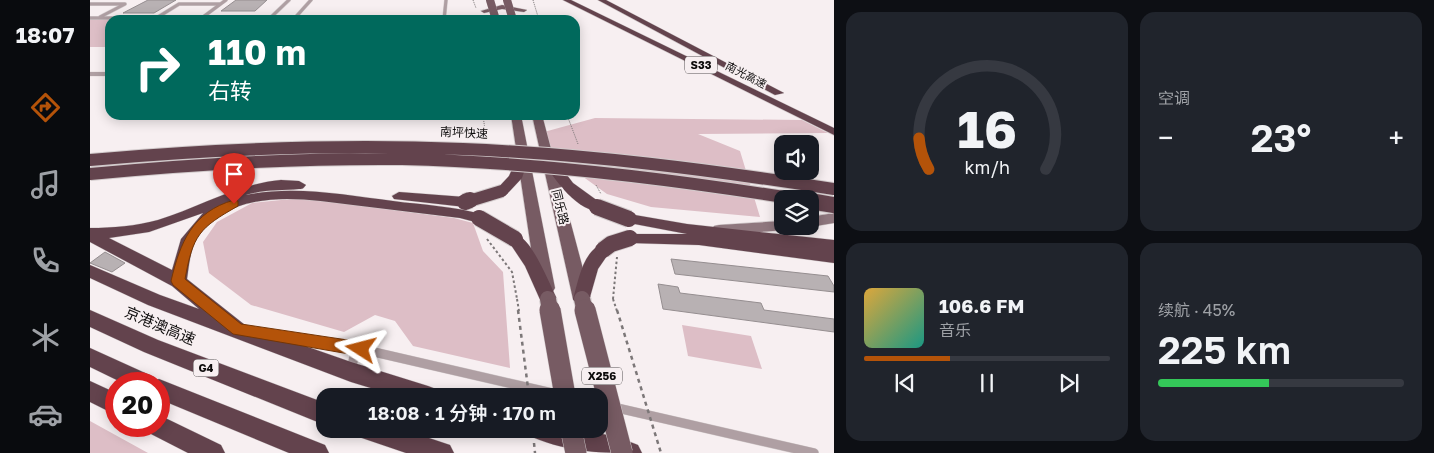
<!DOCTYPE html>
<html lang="zh">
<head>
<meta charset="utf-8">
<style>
  body { margin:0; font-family:"Golos Text","Noto Sans SC",sans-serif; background:#20242c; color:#f1f3f6; height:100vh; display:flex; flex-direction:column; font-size:19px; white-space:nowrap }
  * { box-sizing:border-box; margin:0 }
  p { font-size:16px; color:#9ea1a6 }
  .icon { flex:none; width:28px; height:28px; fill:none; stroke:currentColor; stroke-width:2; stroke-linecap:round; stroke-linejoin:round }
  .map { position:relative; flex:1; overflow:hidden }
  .drawer { display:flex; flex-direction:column; gap:12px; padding:12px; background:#0d0f14; width:600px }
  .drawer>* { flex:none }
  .top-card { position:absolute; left:15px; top:15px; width:475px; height:105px; border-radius:15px; box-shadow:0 2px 12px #0003; background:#00695c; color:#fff; overflow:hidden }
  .tools { position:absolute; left:684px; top:135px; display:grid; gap:10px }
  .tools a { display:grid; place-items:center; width:45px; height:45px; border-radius:10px; background:#171b24; box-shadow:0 2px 12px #0003; font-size:25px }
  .speed { position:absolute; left:15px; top:372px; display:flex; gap:10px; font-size:25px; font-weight:700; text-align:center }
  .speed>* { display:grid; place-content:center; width:65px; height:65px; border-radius:50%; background:#171b24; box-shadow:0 2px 12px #0003; line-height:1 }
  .speed .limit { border:8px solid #d22; background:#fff; color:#111 }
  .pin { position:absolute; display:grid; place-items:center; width:42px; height:42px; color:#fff; margin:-51px -21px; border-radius:50% 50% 50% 0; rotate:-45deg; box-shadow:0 0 5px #0007 }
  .pin .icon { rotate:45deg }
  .me { position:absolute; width:55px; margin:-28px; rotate:279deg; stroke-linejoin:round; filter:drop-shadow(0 0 4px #0008) }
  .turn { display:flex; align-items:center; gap:18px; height:105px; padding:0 20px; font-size:22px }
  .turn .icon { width:65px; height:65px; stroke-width:2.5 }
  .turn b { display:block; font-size:35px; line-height:42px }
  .big { font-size:38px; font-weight:600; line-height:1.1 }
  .drawer .card { flex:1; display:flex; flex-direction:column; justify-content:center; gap:8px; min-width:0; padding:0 18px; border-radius:15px; background:#20242c }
  .drawer .dial { align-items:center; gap:0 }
  .dial svg { height:130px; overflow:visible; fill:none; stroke:#363941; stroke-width:7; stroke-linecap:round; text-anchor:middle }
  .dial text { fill:#f1f3f6; stroke:none }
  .song { display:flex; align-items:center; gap:15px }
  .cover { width:60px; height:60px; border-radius:8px; background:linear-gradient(135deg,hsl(40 70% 55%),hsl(170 70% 35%)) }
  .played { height:5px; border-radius:2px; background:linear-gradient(90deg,#b45309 35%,#363941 35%) }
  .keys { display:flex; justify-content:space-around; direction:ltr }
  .heat { display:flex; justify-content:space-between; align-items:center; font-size:28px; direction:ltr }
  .charge { height:8px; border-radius:4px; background:linear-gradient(90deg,#34c759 45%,#363941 0) }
  .drawer .tiles { flex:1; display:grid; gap:12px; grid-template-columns:repeat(2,1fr) }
  .trip { position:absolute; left:226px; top:388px; width:292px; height:50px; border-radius:15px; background:#171b24; box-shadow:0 2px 12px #0003; font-weight:600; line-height:50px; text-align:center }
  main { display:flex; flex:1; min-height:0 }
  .tabs { display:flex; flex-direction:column; width:90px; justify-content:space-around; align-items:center; background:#090b0e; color:#9ea1a6 }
  .tabs .icon { width:35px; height:35px }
  .tabs .on { color:#b45309 }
  .tabs b { font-size:22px; color:#f1f3f6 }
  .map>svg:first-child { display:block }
</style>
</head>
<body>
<main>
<nav class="tabs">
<b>18:07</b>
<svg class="icon on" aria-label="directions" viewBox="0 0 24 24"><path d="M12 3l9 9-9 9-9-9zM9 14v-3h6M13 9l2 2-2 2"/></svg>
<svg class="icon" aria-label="music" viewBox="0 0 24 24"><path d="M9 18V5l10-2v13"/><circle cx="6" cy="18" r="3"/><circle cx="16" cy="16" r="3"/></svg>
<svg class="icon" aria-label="phone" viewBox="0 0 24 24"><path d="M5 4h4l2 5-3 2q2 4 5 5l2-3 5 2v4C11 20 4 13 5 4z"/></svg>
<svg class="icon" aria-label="climate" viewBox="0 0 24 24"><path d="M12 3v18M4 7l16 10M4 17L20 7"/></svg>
<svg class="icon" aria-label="car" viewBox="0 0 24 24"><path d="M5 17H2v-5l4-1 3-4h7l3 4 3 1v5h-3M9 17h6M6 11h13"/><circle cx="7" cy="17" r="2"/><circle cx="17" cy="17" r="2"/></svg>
</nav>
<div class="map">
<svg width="744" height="453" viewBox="0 0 744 453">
  <rect width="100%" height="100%" fill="#f7eff1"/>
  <path fill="#ddbec6" d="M0,20H95H20V47H0Z
    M505,118L712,120L738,133L608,134L650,151L670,217L561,207L517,194L492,176L467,168L454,132Z
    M211,198L364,218L383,223L393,251L413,272L420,368L323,346L305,321L285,315L254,332L161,305L119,273L113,242L127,222L162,203Z
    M592,325L661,336L672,369L598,356Z
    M0,421L58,453H0Z"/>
  <path fill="#b8b1b3" stroke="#958e90" d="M58,0H86L64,13H33Z
    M146,0H177L165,11H131Z
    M15,252L35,263L22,272L0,263Z
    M581,259L738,276L744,286V292L585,274Z
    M568,284L588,287L590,293L671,303L674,310L744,319V332L573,309Z"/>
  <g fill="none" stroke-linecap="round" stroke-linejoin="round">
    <g stroke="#d2cbcc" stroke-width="4">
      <path id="lane-far2" d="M0,4H35L10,17
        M68,17L89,4H130
        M0,18H111
        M109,20L136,0
        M178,20L199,0
        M203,20L221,0
        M354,20L356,0"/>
    </g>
    <g stroke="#d2cbcc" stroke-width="4.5">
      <path id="lane-far1" d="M0,74H20"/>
    </g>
    <g stroke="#d2cbcc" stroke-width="10">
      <path id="lane" d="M177,334L271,349L471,395
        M261,370L264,357L275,351
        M523,407L724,453"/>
    </g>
    <g stroke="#d2cbcc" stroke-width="1">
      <path id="secondary" d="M744,213V223L720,227L717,226H720V217Z
        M692,221V226H699L697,230L629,235L624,234L621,230L624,226L629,225Z"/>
    </g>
    <g stroke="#d2cbcc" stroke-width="1">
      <path id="primary" d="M412,5L437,10L434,12L412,9L394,13L391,11Z
        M421,115H431L465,288L462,293L456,295L450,293L447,288Z
        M442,115H452L501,299L498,304L492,306L486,304L483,299Z"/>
    </g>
    <g stroke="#d2cbcc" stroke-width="1">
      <path id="highway" d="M473,0H481L744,128V135Z
        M508,0H516L694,93L685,95Z
        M433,153L439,157L432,178L417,194H407L405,191L419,176L429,154Z
        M457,153L461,154L483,183L512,204L514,207L512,210C489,216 460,174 451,157Z
        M191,180L209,181L216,185C213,188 214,189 209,189C191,191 175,189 156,195C204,185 255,195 303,201C333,205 364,206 394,215L396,218L394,221L389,223L370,218C334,214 299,209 263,205C230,201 194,195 160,203C140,207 119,220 107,238C100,250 99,266 97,279L155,325L261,362L338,386L346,389L349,396H307L261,382L58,305L0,278V265L70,295L109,309L82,286L0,242V228C23,228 46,226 68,220C110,207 147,184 191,180ZM113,213L91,239L82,270L19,238L59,232Z
        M309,192L375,197L382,202L375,207L304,199L302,196Z
        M539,214L597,224L744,240V263L609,245L540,243L535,242L532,238L535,234H597L534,222L532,219Z
        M425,234C442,238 459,283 467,299L464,304L458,306L452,304L435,266L417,239L420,235Z
        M513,244L519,246L521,250L508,269L498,304L492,306L486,304L483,299C488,282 493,250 513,244Z
        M0,310L68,340L235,403V425L54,352L0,327Z
        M0,348L64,377L66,380L69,379L235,445L239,453H199L69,399V384H35L0,367Z
        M0,381L26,393V415L0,402Z
        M69,415L131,445L135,453H98L61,434L58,426H69Z
        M266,429H312L360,445L364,453H316L269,437Z
        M439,429C476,427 513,430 548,445L552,453C511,453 481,453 442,437Z"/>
    </g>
    <path stroke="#7c7778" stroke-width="1" stroke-dasharray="1 1" stroke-linecap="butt" d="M383,0L386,8
      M443,0L449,20
      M393,115L396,138
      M477,115L488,144
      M506,185L511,194"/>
    <path stroke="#7c7778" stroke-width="2" stroke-dasharray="2.5 2.5" stroke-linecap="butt" d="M397,239L422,272L427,299
      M523,299L527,257"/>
    <path stroke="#7c7778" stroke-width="2.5" stroke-dasharray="4 4" stroke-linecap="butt" d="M444,443L445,453"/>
    <use href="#lane-far2" stroke="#af9fa3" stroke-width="3"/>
    <use href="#lane-far1" stroke="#af9fa3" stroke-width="4"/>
    <use href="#lane" stroke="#af9fa3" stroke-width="9"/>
    <use href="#secondary" fill="#8f777e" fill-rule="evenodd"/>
    <use href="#primary" fill="#775b63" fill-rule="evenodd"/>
    <use href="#highway" fill="#63434d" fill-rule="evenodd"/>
    <g stroke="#d2cbcc" stroke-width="8" stroke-linecap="butt">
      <path id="primary-bridge-far2" d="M400,0L406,20
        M417,0L423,20"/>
    </g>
    <g stroke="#d2cbcc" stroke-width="18" stroke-linecap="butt">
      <path id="primary-bridge-far1" d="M458,299L460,311
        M492,299L495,311"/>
    </g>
    <g stroke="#d2cbcc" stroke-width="22" stroke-linecap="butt">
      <path id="primary-bridge" d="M460,310L475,396
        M495,310L532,453
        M481,429L486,453"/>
    </g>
    <g stroke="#d2cbcc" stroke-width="14" stroke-linecap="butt">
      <path id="highway-bridge-far1" d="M0,160C124,149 248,144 373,149C498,154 621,170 744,189
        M0,174C104,164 208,158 312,159C445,162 576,178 706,199
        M720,201L724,202
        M376,202L412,191"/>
    </g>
    <g stroke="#d2cbcc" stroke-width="18" stroke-linecap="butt">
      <path id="highway-bridge" d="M720,201L744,205
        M375,202L380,200
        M507,207L539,219
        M389,218L425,239
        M513,250L521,244L540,238"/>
    </g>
    <path stroke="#7c7778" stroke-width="2" stroke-dasharray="2.5 2.5" stroke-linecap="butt" d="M427,299L429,311
      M523,299L527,311"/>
    <path stroke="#7c7778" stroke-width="2.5" stroke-dasharray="4 4" stroke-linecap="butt" d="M428,310L439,396
      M527,310L571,453"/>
    <use href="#primary-bridge-far2" stroke="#775b63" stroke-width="8"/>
    <use href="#primary-bridge-far1" stroke="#775b63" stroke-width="16"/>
    <use href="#primary-bridge" stroke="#775b63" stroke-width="21"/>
    <use href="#highway-bridge-far1" stroke="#63434d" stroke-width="12"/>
    <use href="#highway-bridge" stroke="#63434d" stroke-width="16"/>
  </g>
  <path fill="#b45309" stroke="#753606" d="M144,200L148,201V206C109,228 103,235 95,279L151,324L271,342L277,344L279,349L277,354L271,356L143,334L83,285L81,281C90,243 102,212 144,200Z"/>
  <g text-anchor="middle" stroke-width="4" stroke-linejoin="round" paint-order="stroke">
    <g fill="#f7eff1" stroke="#534f50" stroke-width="1">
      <rect x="595" y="56.5" width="32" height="17" rx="4"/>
      <rect x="103.5" y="359.5" width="25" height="17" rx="4"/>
      <rect x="492" y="367.5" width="40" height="17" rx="4"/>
    </g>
    <g font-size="11" font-weight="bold" fill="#0d0b0b">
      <text x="611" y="69">S33</text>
      <text x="116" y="372">G4</text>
      <text x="512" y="380">X256</text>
    </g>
    <g font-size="11" fill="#0d0b0b" stroke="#f7eff1">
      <text transform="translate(656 75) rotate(27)" y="4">南光高速</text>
    </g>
    <g font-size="12" fill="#0d0b0b" stroke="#f7eff1">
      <text transform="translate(374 133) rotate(3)" y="4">南坪快速</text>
      <text transform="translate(470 207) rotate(76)" y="4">同乐路</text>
    </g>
    <g font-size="15" fill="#0d0b0b" stroke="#f7eff1">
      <text transform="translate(70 326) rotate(23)" y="5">京港澳高速</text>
    </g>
  </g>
</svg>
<div class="tools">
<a><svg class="icon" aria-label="sound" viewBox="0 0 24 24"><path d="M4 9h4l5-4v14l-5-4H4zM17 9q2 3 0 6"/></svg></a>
<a><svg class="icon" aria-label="layers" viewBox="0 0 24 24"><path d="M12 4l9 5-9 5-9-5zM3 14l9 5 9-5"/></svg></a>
</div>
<div class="speed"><div class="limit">20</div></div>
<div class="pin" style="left:144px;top:204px;background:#d93025"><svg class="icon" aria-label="arrive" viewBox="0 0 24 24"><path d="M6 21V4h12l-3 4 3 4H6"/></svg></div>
<svg class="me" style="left:271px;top:349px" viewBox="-20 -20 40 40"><path d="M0-17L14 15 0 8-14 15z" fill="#b45309" stroke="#fff" stroke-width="4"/></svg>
<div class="trip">18:08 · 1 分钟 · 170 m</div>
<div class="top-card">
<div class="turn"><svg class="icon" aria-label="right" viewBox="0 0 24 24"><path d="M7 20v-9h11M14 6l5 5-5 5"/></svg><div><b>110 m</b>右转</div></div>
</div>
</div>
<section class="drawer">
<div class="tiles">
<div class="card dial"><svg viewBox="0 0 100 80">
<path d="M14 69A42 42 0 1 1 86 69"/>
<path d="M14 69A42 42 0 0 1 8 50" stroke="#b45309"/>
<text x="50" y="56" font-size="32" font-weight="700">16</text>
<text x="50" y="72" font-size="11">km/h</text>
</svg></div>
<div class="card"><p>空调</p>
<div class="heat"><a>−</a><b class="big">23°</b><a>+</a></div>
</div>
<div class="card">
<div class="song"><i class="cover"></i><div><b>106.6 FM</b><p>音乐</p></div></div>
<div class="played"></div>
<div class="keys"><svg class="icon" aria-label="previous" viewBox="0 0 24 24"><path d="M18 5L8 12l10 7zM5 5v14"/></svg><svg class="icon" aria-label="pause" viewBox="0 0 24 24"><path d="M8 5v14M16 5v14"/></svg><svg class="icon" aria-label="next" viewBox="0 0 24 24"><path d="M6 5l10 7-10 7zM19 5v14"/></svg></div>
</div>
<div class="card"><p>续航 · 45%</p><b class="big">225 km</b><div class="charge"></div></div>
</div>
</section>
</main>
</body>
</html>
